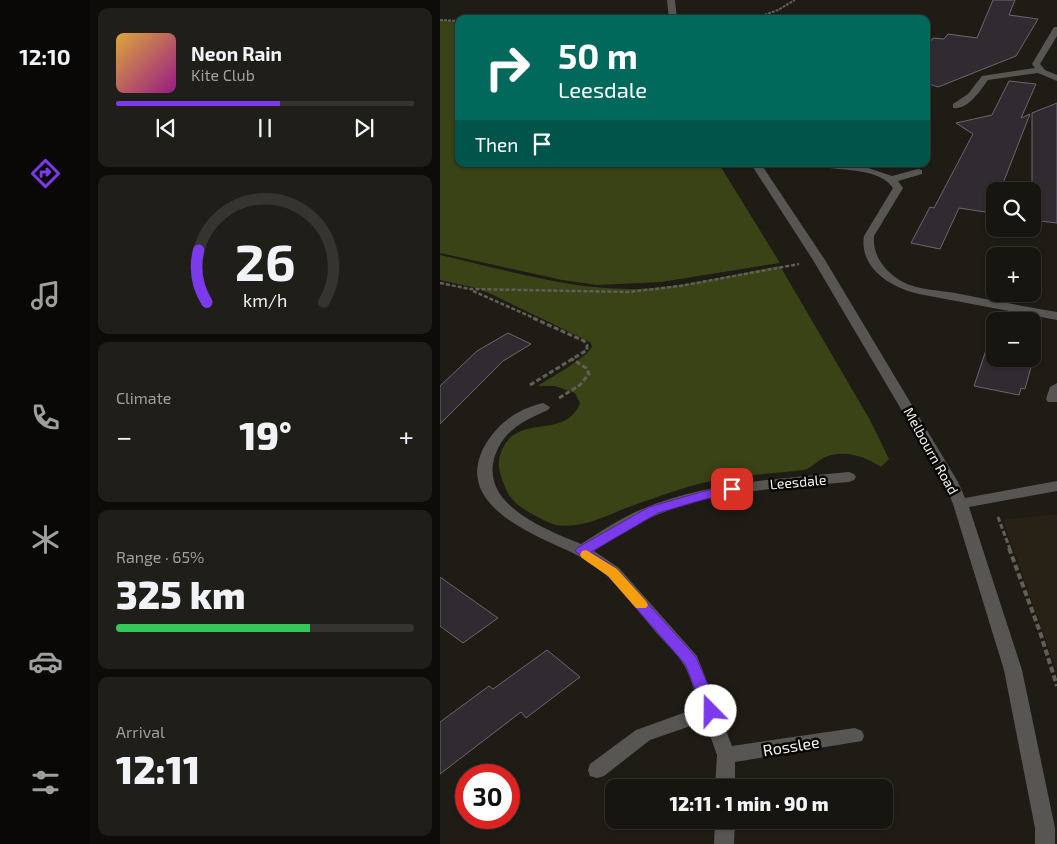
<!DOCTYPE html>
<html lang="en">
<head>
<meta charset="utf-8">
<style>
  body { margin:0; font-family:"Exo 2",sans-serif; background:#201e19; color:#f1f3f6; height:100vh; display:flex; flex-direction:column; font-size:19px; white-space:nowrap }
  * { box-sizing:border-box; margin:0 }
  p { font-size:16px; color:#9e9f9f }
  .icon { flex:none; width:28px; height:28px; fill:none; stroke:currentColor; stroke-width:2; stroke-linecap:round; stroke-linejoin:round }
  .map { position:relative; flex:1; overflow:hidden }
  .sheet { display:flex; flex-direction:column; gap:8px; padding:8px; background:#0d0c09; width:350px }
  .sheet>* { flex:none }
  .guide { position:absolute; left:15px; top:15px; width:475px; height:152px; border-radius:10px; box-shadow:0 1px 4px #0004,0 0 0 1px #363430; background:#00695c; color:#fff; overflow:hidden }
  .buttons { position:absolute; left:546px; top:182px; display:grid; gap:10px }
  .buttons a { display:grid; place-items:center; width:55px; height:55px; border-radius:10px; background:#171510; box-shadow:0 1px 4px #0004,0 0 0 1px #363430; font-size:25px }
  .speed { position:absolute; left:15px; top:764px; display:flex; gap:10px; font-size:25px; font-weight:700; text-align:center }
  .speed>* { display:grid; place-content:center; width:65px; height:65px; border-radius:50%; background:#171510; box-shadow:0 1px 4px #0004,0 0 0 1px #363430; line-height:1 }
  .speed .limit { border:8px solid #d22; background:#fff; color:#111 }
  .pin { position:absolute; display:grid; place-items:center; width:42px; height:42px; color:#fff; margin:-21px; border-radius:10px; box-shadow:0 2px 8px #0006 }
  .me { position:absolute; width:55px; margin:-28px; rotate:338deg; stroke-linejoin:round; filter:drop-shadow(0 0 4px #0008) }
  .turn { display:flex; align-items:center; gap:18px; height:105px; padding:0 20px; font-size:22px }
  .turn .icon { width:65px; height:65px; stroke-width:2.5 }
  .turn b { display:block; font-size:35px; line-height:42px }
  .then { display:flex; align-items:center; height:48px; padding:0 20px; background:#0003; gap:10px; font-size:19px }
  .big { font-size:38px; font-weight:800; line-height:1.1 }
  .sheet .widget { flex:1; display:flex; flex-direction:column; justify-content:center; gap:8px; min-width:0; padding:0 18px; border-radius:10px; background:#201e19 }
  .sheet .dial { align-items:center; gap:0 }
  .dial svg { height:130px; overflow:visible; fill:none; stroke:#363430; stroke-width:7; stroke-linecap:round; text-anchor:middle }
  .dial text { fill:#f1f3f6; stroke:none }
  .song { display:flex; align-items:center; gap:15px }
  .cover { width:60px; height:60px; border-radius:8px; background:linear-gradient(135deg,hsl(40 70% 55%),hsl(310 70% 35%)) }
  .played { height:5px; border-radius:2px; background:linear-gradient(90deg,#7c3aed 55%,#363430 55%) }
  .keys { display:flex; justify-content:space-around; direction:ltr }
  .heat { display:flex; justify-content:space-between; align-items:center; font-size:28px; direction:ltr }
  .charge { height:8px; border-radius:4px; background:linear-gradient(90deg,#34c759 65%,#363430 0) }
  .trip { position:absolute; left:165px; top:779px; width:288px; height:50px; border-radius:10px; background:#171510; box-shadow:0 1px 4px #0004,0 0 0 1px #363430; font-weight:800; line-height:50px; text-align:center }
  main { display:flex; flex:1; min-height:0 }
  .dock { display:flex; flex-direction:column; width:90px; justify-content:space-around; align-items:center; background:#090806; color:#9e9f9f }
  .dock .icon { width:35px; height:35px }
  .dock .active { color:#7c3aed }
  .dock b { font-size:22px; color:#f1f3f6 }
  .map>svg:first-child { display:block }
</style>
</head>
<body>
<main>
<nav class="dock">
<b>12:10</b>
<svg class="icon active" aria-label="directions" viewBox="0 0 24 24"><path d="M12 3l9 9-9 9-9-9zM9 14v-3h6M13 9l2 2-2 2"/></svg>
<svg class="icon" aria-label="music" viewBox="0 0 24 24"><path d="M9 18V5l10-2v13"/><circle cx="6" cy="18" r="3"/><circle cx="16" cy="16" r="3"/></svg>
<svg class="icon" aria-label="phone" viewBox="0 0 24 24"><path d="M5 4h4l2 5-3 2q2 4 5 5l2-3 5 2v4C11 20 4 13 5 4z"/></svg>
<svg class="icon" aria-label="climate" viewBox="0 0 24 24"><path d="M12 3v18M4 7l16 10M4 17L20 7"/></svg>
<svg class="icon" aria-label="car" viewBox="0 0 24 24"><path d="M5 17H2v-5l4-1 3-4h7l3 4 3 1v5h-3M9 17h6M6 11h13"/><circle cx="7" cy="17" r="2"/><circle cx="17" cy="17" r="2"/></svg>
<svg class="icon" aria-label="filters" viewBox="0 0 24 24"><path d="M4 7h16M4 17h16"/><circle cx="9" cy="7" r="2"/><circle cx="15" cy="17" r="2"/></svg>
</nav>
<section class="sheet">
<div class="widget">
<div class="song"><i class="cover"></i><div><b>Neon Rain</b><p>Kite Club</p></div></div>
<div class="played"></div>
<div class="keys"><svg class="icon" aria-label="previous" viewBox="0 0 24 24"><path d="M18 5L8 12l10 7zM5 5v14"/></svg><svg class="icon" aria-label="pause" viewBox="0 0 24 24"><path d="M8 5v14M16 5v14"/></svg><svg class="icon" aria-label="next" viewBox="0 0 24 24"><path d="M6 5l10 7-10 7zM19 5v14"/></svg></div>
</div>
<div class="widget dial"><svg viewBox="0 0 100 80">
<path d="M14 69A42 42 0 1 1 86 69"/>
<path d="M14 69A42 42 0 0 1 9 37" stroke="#7c3aed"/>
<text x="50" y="56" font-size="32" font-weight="700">26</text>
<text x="50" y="72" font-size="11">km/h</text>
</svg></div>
<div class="widget"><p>Climate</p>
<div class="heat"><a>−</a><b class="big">19°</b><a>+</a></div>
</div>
<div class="widget"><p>Range · 65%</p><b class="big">325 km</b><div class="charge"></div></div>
<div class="widget"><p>Arrival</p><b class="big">12:11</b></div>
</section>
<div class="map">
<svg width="617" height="844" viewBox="0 0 617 844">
  <rect width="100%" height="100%" fill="#1f1c16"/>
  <path fill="#282216" d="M617,514V672L563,520Z"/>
  <path fill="#394315" d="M0,20L19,22V164H279L340,263L221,282L157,285L122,280L0,253Z
    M0,255C62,269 127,289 190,289C237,289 294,274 340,266L430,420L449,459L441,467C426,457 406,450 388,456C379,459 373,467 364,470C330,474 295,475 262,483C236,490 211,499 186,508C164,517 141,529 116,525C108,523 100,518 92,514C83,509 75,504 69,495C63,483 56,468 60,455C74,410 125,442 140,403L135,393L115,386H98C109,378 149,357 152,346L150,342L51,294L36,288L0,280Z"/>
  <path fill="#302b31" stroke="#6b666d" d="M553,0H575L569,15L598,19L576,56L498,87L486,83V48L493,38L504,39L508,34L537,38Z
    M569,81L596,84L581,118L590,114L560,191H555V204L552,213L519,208L500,249L471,243L490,207L494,208L533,134L516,123L552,115Z
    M617,103V223L592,220V113Z
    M554,326L555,359H592V336L599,338L585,389L581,388L579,395L534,386Z
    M68,333L91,344L63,361L0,424V386L37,351Z
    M0,577L58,618L23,643L0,626Z
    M107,650L140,677L86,718L81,712L0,774V722L49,686L53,689Z"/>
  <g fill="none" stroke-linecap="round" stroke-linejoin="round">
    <path stroke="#625f59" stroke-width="2" stroke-dasharray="3 1" stroke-linecap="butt" d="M313,19L338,10L355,0
      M0,20L19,21"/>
    <path stroke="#625f59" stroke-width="2.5" stroke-dasharray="4 2" stroke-linecap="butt" d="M0,283L30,289L189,292L240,286L359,264
      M33,291L96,319"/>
    <path stroke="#625f59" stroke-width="3" stroke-dasharray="5 2.5" stroke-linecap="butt" d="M90,385L147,350V345L144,341L93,318
      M119,398L140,385L149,374L146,368L132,359
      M558,517L570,549"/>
    <path stroke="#625f59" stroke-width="4" stroke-dasharray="6 3" stroke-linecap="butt" d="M569,548L600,632L617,686"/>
    <path fill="#585653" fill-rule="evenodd" d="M614,27H617V36L600,64L605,70L617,75V81L598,73L548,80C540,91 528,110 513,108V104L528,94L542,76L595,68L592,64Z
      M378,164H400L425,167L452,176L478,169L482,170V174L458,181L463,188L434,236C432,256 446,273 463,282C479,290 498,290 515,293C549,300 583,306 617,312V320L479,294C452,288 419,269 424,236L453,188C439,168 404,171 383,167Z
      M617,383V402H608L606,399L610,387Z
      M103,403L110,407L108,410C83,421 62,431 54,459C42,506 107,530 141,544C160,532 179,519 200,510C265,482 339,479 409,472L414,474L416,477L414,480L409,482C343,488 271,490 210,518C190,527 172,539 154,551L179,568L257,656L292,746L415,728L422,731L424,736L422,741L295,762V788H275L277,755L265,721L210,740L164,776L157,778L150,776L148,770L150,764L196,730L260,707C255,694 251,677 244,665C236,652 223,641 214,630C199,613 183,589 166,575C157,568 145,559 135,554C95,535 13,506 44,447C57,424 77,409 103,403Z
      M275,820H295L294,844H274Z"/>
    <path fill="#585653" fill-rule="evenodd" d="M227,0H235L237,19H229Z
      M311,164H321L385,260L518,482L525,498L617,481V491L529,507L582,670L615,828V844H595V828L564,670L513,504L504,482L373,260Z"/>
  </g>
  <path fill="#7c3aed" stroke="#51269a" d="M292,485L296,487L298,489L296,492L262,500L218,513L151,552L177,569L256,657L279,711L276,716L271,717L266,716L264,711L245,664L168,576L135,551L137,548L209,507L261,492Z"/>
  <path fill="#f59e0b" d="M146,550L177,569L206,601L208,605L206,608H196L168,576L142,558L140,555L142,551Z"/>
  <g text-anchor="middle" stroke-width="5" stroke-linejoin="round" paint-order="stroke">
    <g font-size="14" fill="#f4f2ed" stroke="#080705">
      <text transform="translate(491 451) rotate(61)" y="5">Melbourn Road</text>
      <text transform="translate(358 482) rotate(-5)" y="5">Leesdale</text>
    </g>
    <g font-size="16" fill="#f4f2ed" stroke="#080705">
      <text transform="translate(351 746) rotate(-9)" y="6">Rosslee</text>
    </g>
  </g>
</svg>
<div class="buttons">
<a><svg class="icon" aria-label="search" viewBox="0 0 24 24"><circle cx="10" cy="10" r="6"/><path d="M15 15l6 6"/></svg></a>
<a>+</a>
<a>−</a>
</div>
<div class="speed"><div class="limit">30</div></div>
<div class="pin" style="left:292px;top:489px;background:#d93025"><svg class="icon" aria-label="arrive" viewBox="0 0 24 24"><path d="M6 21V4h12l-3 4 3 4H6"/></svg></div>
<svg class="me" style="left:271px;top:711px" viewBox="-20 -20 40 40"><circle r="19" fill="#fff"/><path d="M0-13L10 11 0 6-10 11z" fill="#7c3aed"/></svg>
<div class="trip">12:11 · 1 min · 90 m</div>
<div class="guide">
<div class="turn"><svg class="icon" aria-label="right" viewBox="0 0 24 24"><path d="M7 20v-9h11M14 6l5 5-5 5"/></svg><div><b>50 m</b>Leesdale</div></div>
<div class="then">Then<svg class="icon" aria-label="arrive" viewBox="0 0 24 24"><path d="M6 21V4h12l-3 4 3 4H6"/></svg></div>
</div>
</div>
</main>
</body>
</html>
